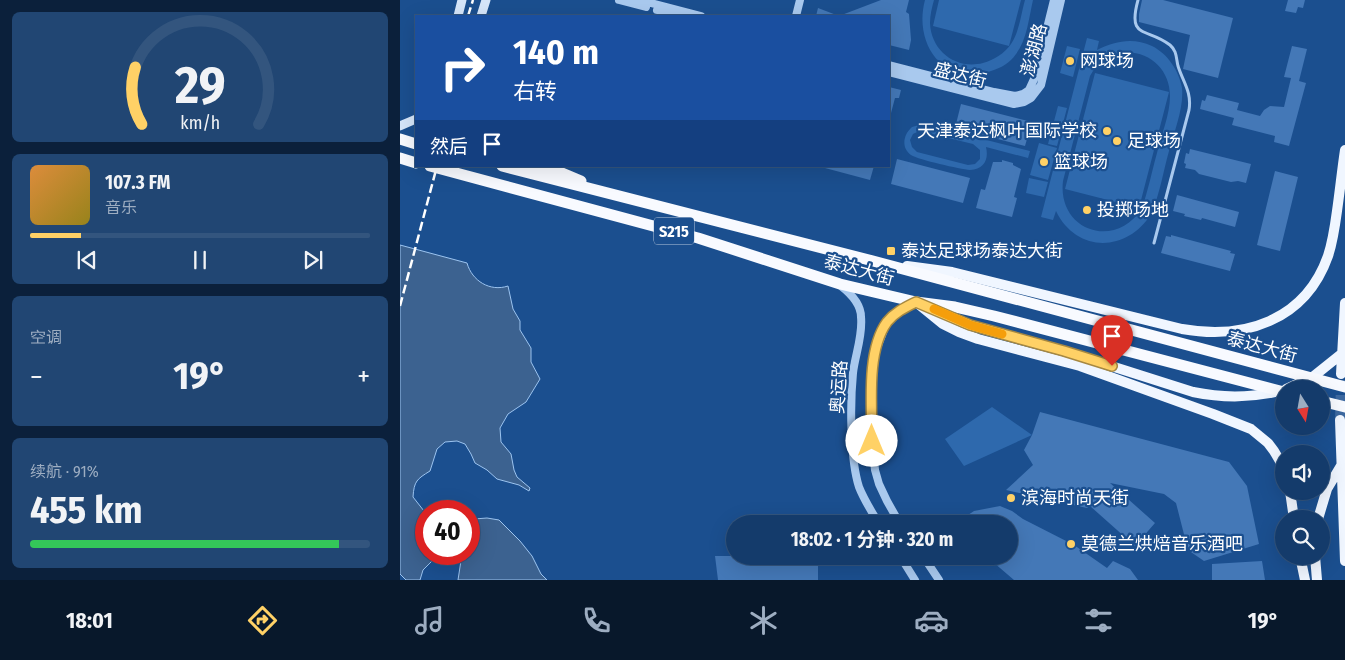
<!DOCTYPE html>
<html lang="zh">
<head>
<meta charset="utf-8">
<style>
  body { margin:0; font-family:"Fira Sans Condensed","Noto Sans SC",sans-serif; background:#214673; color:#f1f3f6; height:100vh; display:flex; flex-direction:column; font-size:19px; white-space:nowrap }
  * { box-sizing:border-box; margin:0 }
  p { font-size:16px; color:#9dadc1 }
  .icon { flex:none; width:28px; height:28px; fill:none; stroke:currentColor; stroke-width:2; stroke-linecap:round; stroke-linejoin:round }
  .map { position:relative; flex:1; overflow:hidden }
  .details { display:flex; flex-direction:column; gap:12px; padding:12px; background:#0b203b; width:400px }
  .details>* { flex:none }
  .hud { position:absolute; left:15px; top:15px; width:475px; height:152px; border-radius:0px; box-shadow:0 5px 20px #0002,0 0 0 1px #33557e; background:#1a4fa0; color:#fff; overflow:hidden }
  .needle { width:32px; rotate:169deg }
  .tools { position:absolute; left:875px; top:380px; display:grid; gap:10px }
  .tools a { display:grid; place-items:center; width:55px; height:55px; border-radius:50%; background:#143b6b; box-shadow:0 5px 20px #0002,0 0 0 1px #33557e; font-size:25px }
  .speed { position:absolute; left:15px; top:500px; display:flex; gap:10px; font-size:25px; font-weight:700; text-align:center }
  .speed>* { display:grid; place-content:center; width:65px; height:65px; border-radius:50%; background:#143b6b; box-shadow:0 5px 20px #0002,0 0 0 1px #33557e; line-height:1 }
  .speed .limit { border:8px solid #d22; background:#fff; color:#111 }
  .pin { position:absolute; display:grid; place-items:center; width:42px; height:42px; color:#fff; margin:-51px -21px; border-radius:50% 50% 50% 0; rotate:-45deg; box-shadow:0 0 5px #0007 }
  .pin .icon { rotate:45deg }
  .me { position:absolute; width:55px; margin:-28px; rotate:0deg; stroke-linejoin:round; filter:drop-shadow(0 0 4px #0008) }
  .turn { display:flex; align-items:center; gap:18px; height:105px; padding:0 15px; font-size:22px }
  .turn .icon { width:65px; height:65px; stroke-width:2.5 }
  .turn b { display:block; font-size:35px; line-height:42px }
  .then { display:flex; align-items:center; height:48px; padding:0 15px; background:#0003; gap:10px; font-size:19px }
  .big { font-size:38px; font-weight:700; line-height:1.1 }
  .details .card { flex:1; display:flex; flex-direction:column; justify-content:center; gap:8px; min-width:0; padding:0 18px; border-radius:8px; background:#214673 }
  .details .dial { align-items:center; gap:0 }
  .dial svg { height:130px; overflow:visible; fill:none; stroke:#33557e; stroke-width:7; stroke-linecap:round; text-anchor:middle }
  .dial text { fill:#f1f3f6; stroke:none }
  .song { display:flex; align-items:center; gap:15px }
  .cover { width:60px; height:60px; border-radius:8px; background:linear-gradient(135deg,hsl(30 70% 55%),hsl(50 70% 35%)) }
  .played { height:5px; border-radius:2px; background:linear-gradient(90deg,#ffd166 15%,#33557e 15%) }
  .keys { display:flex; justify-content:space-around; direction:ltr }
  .heat { display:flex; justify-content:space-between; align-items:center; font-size:28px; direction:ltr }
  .charge { height:8px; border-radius:4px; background:linear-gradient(90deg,#34c759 91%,#33557e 0) }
  .trip { position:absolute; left:326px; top:515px; width:292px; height:50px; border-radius:25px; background:#143b6b; box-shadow:0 5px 20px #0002,0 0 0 1px #33557e; font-weight:700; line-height:50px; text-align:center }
  .menu { display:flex; height:80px; justify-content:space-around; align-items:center; background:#08182b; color:#9dadc1 }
  .menu .icon { width:35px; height:35px }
  .menu .current { color:#ffd166 }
  .menu b { font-size:22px; color:#f1f3f6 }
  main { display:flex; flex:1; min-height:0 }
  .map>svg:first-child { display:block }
</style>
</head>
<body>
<main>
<section class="details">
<div class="card dial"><svg viewBox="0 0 100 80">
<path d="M14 69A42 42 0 1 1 86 69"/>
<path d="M14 69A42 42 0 0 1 10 34" stroke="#ffd166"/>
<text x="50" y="56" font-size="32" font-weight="700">29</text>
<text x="50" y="72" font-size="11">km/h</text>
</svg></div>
<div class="card">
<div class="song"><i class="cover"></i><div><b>107.3 FM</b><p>音乐</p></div></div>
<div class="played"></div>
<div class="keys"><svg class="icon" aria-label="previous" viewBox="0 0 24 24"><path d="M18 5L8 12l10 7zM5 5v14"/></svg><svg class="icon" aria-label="pause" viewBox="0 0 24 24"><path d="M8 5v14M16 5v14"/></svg><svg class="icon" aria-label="next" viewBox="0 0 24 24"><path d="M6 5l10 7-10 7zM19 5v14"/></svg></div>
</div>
<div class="card"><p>空调</p>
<div class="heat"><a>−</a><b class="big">19°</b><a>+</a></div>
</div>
<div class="card"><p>续航 · 91%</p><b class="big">455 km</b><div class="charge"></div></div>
</section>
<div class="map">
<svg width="945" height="580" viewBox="0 0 945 580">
  <rect width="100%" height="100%" fill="#1b4f8f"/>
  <path fill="#2e69ad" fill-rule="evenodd" d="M525,0H534C532,7 530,15 530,23C531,51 556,70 583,63C594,60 605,53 611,44C619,33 621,14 625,0H633C629,17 627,40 616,54C610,63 601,68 591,71C544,88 513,44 525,0Z
    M539,0H621L609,46L533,26Z
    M687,38L699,41L697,50C715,41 733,37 752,46C768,54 779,71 782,88C784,108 774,132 769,151C763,172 760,194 751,214C727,253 676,253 656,211L653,220L641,217ZM727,52C752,53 770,71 770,96C770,115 761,135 757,153C752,171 748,191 742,208C715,251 657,230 663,181L690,76C698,61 710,55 727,52Z
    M667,46L680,49L673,77L660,73Z
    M695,73L769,92L739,208L665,189Z
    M658,106L667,108L657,146L648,144Z
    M523,124L630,151L628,158L586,147C589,160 584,169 570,170C560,169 519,160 511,155C501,148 503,135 512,127ZM519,131L573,144L580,150V159L575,164L568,165L517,152L512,147L510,140L513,134Z
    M639,143L657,148L648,180L630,175Z
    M629,178L648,182L644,197L626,193Z
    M592,407L632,435L564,466L545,439Z"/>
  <path fill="#3c6290" stroke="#9cc4f0" d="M0,245L67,263C72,281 90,292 108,286L113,309L120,321V330L131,348V362L140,379L126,402L108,414L100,428L101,442L111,454L114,470L117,477L130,488L129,491L119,485L97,479L87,470L75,463L71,454L65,444L57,441L45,442L37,449L30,471C17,479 14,481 13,497L24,511L25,518L22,528L26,536V554H44L42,557L37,556L23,570L20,580H6L0,574Z
    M87,518L99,520L120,541L132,556L141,574L147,580H58L62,554H69V533L72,529L74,519Z"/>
  <path fill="#4478b7" d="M481,0H509L506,12L509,14L511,40L509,50L489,45V16H416L418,8L439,16Z
    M742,0H763L833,18L818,78L783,69L790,35L739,22V14Z
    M888,0H905L903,8L898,7L896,13L885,11Z
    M892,46L907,49L899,81L906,83L889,146L874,142L875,136L832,125L834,118L800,109L802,100L805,101L807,95L839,103L837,110L860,116L864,110L870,106L884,107L891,78L884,77Z
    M489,87L501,90L499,98H495L491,113L489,112Z
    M561,104L632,122L625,146L555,128Z
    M790,149L851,164L846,183L838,181L831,182L799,174L795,170L785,168L786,164L784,163L786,153L789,154Z
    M497,159L570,178L563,203L491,184Z
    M602,160L613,163V165L621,169L614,197L617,198L612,217L576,208L581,189L585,190L593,162H602Z
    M425,166H474L470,180L425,168Z
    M875,171L898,177L880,251L857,245Z
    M777,195L839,212L835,227L802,218L801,220L784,216L785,214L773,211Z
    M771,235L831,251L830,253L835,254L830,271L761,253L766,236L771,237Z
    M640,412L829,462L847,486L859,544L804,561L788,550L776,503L764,494L710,483L755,523L735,546L690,506L687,508L606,490L633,465L624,450L632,435Z
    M600,506L612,511L623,519L674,545L707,568L713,561L730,569L738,580H614L586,556H610V524H561L565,517L574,511Z
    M315,556H418V580H318Z
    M862,561L865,580H812V564Z"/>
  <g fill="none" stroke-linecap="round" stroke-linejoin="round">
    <path stroke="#3d69a0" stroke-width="10" stroke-dasharray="10 5" stroke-linecap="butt" d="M940,420L941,380"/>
    <path stroke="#a9c9ee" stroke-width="3" d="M738,0C727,40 747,27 770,45C777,51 776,58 778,66C783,82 792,92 789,110L754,243"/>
    <path stroke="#a9c9ee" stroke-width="8" d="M219,0L246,7
      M239,0L301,16
      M257,10L280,16
      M396,16L400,0
      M489,65L594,92L615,96L623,94L629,90L635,77L654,0
      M489,72L614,104L624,102L631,98L641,85L661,0
      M441,286C450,293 461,304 461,317C463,336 455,355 453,373C450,403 450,459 459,487C464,500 472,512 479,524
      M500,524L487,501L479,484L475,470L472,441L473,377L475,353L487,322L497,312L516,302
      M500,556L515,580
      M523,556L539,580"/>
    <path stroke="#d6e6fa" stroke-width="9" d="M58,16L62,0
      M81,16L86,0
      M0,126L16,119"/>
    <path stroke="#f0f6ff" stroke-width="10" d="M507,266L552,272L782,329C844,340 905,321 928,256C933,241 935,226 937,211C940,190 942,170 945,150
      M516,302L543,324L559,332L578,339L680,366L813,414L851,429L868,443L874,451L884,468
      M526,306L570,325L664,351L793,392C822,398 851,398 880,391
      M941,374L945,303
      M886,389L914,376L944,352
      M940,420L945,561
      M890,491L894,519
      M918,519L927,489L942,464
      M900,556L905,580
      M915,556L917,580"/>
    <path stroke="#f8faff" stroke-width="11" d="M0,139L16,144
      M0,158L16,163
      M30,166L298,238L440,284L516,302L555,307L594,316L884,392
      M102,166L473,261L945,387
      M137,166L162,173L181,181
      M921,401L945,407"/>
    <path stroke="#fff" stroke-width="2.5" stroke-dasharray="9 4" stroke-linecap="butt" d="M68,16L73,0
      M0,306L37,166"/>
  </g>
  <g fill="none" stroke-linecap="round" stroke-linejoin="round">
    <g stroke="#a68842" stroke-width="12">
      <path id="route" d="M472,441C472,406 466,351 487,322C495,312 506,307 516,302L570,325L664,351L712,366"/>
    </g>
    <use href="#route" stroke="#ffd166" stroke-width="9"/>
    <path stroke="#f59e0b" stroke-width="9" d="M534,309L570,325L602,334"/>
  </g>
  <g fill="#ffd166" stroke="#1b4f8f" stroke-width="2">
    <circle cx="670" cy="61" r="5"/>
    <circle cx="707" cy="131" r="5"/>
    <circle cx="717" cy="141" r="5"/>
    <circle cx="644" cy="162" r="5"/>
    <circle cx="687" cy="210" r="5"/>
    <rect x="486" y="246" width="10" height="10" rx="2.5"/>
    <circle cx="611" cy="498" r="5"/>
    <circle cx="671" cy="544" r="5"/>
  </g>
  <g text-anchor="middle" stroke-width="4.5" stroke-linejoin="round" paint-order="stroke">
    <rect fill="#1b4f8f" stroke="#bbcadd" stroke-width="1" x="254" y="217.5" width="40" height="27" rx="4"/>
    <g font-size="16" font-weight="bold" fill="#fff">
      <text x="274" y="237">S215</text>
    </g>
    <g font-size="18" fill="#fff" stroke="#1b4f8f">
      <text transform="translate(634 50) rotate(-75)" y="6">澎湖路</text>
      <text transform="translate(560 75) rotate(14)" y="6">盛达街</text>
      <text transform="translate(459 270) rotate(15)" y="6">泰达大街</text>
      <text transform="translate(862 347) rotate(15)" y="6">泰达大街</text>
      <text transform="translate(439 387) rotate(-86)" y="6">奥运路</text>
    </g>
    <g font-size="18" fill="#fff" stroke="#1b4f8f" text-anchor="start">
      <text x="680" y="67">网球场</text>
      <text x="697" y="137" text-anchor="end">天津泰达枫叶国际学校</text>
      <text x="727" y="147">足球场</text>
      <text x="654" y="168">篮球场</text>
      <text x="697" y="216">投掷场地</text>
      <text x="501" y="257">泰达足球场泰达大街</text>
      <text x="621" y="504">滨海时尚天街</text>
      <text x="681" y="550">莫德兰烘焙音乐酒吧</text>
    </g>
  </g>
</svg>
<div class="tools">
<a><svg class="needle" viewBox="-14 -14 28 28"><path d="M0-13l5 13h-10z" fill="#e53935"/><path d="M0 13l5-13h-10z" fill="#9dadc1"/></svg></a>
<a><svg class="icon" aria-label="sound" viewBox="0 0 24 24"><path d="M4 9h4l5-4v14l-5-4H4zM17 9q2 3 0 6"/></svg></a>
<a><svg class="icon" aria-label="search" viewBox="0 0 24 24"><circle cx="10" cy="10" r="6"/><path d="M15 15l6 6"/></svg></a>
</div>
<div class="speed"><div class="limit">40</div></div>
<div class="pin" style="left:712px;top:366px;background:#d93025"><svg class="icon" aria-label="arrive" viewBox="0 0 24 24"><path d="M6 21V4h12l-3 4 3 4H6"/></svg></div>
<svg class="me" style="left:472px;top:441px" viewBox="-20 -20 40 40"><circle r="19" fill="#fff"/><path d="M0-13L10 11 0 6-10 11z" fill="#ffd166"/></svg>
<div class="trip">18:02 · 1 分钟 · 320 m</div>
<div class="hud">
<div class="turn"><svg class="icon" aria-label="right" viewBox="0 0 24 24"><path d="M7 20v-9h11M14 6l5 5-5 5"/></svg><div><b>140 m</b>右转</div></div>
<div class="then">然后<svg class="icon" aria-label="arrive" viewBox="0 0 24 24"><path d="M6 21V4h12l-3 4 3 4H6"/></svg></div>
</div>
</div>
</main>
<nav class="menu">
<b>18:01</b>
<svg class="icon current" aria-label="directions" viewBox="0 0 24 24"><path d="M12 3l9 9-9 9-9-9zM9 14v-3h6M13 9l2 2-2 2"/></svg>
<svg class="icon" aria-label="music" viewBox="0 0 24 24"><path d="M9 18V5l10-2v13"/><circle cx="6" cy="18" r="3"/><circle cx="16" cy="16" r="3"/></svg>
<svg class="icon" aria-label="phone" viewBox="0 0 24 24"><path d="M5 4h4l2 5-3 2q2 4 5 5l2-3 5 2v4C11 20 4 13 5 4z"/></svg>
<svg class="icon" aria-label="climate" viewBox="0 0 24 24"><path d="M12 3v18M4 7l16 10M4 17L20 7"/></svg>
<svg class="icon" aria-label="car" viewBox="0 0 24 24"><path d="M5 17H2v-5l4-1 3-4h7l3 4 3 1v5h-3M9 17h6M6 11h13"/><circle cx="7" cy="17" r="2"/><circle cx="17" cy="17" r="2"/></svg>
<svg class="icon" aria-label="filters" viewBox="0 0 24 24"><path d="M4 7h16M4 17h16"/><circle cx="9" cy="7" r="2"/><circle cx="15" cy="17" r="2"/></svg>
<b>19°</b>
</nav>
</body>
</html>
